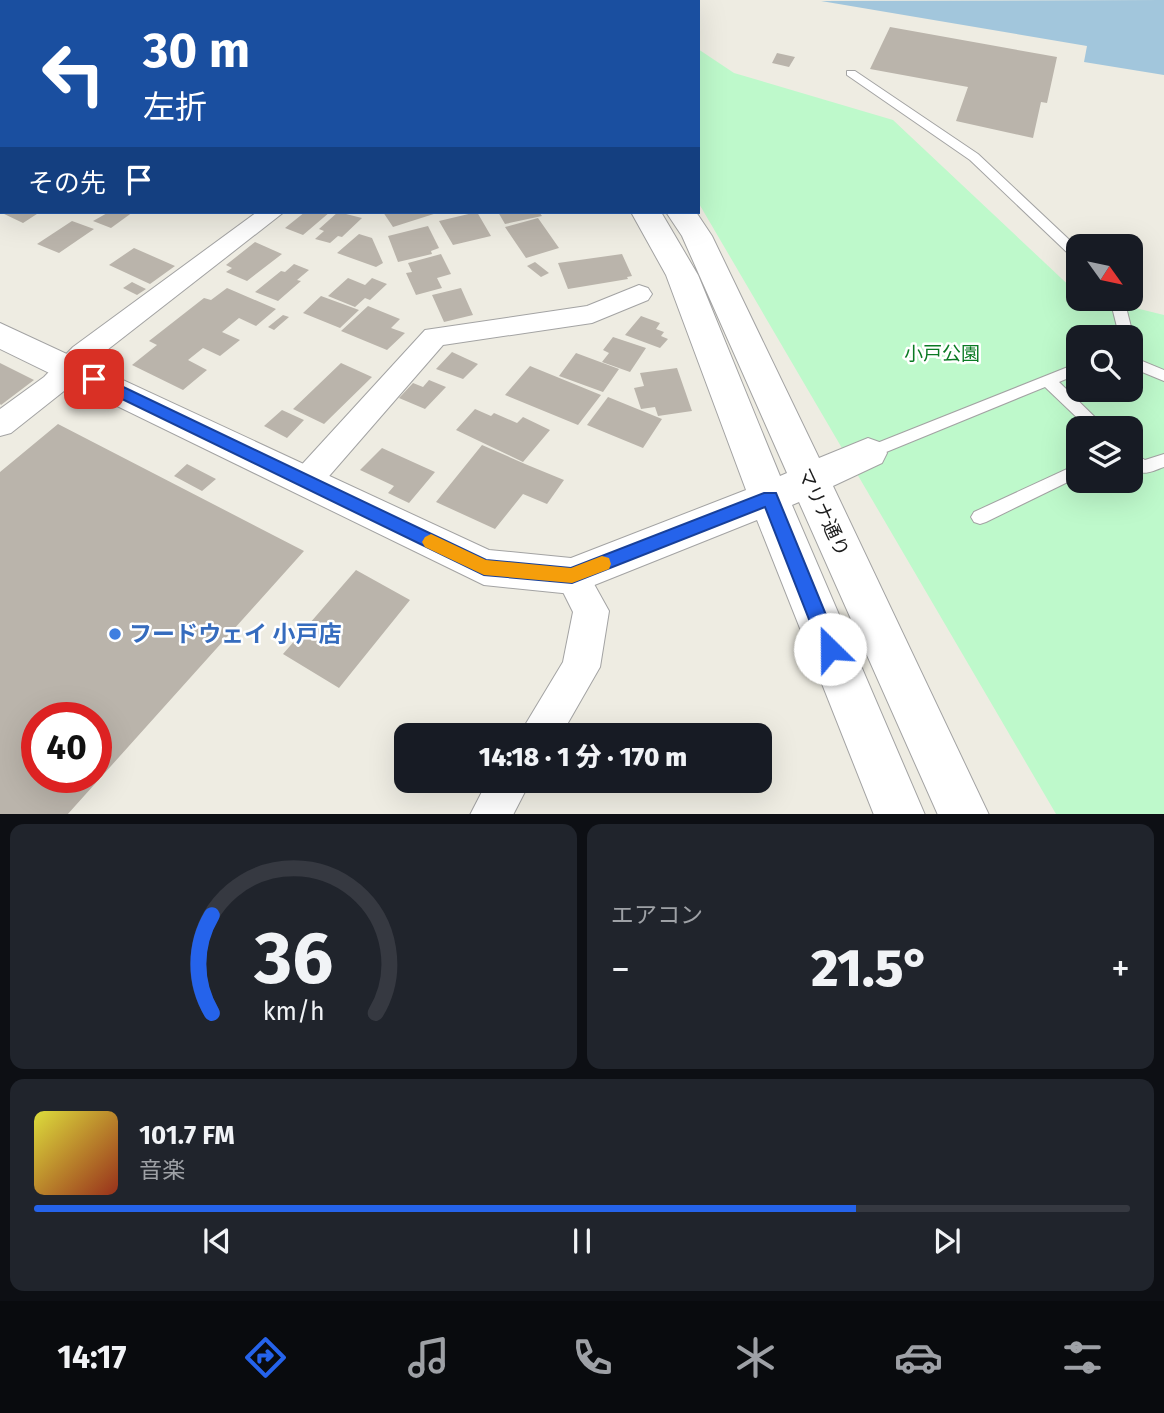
<!DOCTYPE html>
<html lang="ja">
<head>
<meta charset="utf-8">
<style>
  body { margin:0; font-family:"Fira Sans","Noto Sans JP",sans-serif; background:#20242c; color:#f1f3f6; height:100vh; display:flex; flex-direction:column; font-size:26px; white-space:nowrap }
  * { box-sizing:border-box; margin:0 }
  p { font-size:23px; color:#9ea1a6 }
  .icon { flex:none; width:38px; height:38px; fill:none; stroke:currentColor; stroke-width:2; stroke-linecap:round; stroke-linejoin:round }
  .map { position:relative; height:814px; overflow:hidden }
  .details { display:flex; flex-direction:column; gap:10px; padding:10px; background:#0d0f14; flex:1 }
  .details>* { flex:none }
  .guide { position:absolute; left:0px; top:0px; width:700px; height:214px; box-shadow:0 7px 28px #0002; background:#1a4fa0; color:#fff; overflow:hidden }
  .needle { width:46px; rotate:123deg }
  .tools { position:absolute; left:1066px; top:234px; display:grid; gap:14px }
  .tools a { display:grid; place-items:center; width:77px; height:77px; border-radius:14px; background:#171b24; box-shadow:0 7px 28px #0002; font-size:35px }
  .speed { position:absolute; left:21px; top:702px; display:flex; gap:14px; font-size:35px; font-weight:700; text-align:center }
  .speed>* { display:grid; place-content:center; width:91px; height:91px; border-radius:50%; background:#171b24; box-shadow:0 7px 28px #0002; line-height:1 }
  .speed .limit { border:10px solid #d22; background:#fff; color:#111 }
  .pin { position:absolute; display:grid; place-items:center; width:60px; height:60px; color:#fff; margin:-30px; border-radius:14px; box-shadow:0 4px 10px #0006 }
  .me { position:absolute; width:77px; margin:-38px; rotate:337deg; stroke-linejoin:round; filter:drop-shadow(0 0 5px #0008) }
  .turn { display:flex; align-items:center; gap:24px; height:147px; padding:0 28px; font-size:32px }
  .turn .icon { width:91px; height:91px; stroke-width:2.5 }
  .turn b { display:block; font-size:49px; line-height:60px }
  .then { display:flex; align-items:center; height:66px; padding:0 28px; background:#0003; gap:14px; font-size:26px }
  .big { font-size:52px; font-weight:800; line-height:1.1 }
  .details .tile { flex:1; display:flex; flex-direction:column; justify-content:center; gap:10px; min-width:0; padding:0 24px; border-radius:14px; background:#20242c }
  .details .dial { align-items:center; gap:0 }
  .dial svg { height:182px; overflow:visible; fill:none; stroke:#363941; stroke-width:7; stroke-linecap:round; text-anchor:middle }
  .dial text { fill:#f1f3f6; stroke:none }
  .song { display:flex; align-items:center; gap:21px }
  .cover { width:84px; height:84px; border-radius:10px; background:linear-gradient(135deg,hsl(60 70% 55%),hsl(10 70% 35%)) }
  .played { height:7px; border-radius:4px; background:linear-gradient(90deg,#2563eb 75%,#363941 75%) }
  .keys { display:flex; justify-content:space-around; direction:ltr }
  .heat { display:flex; justify-content:space-between; align-items:center; font-size:38px; direction:ltr }
  .details .tiles { flex:1; display:grid; gap:10px; grid-template-columns:1fr 1fr }
  .tile:last-child { grid-column:span 2 }
  .trip { position:absolute; left:394px; top:723px; width:378px; height:70px; border-radius:14px; background:#171b24; box-shadow:0 7px 28px #0002; font-weight:800; line-height:70px; text-align:center }
  .dock { display:flex; height:112px; justify-content:space-around; align-items:center; background:#090b0e; color:#9ea1a6 }
  .dock .icon { width:49px; height:49px }
  .dock .selected { color:#2563eb }
  .dock b { font-size:32px; color:#f1f3f6 }
  .map>svg:first-child { display:block }
</style>
</head>
<body>
<div class="map">
<svg width="1164" height="815" viewBox="0 0 1164 815">
  <rect width="100%" height="100%" fill="#eeece2"/>
  <path fill="#bef9cb" fill-rule="evenodd" d="M698,49L734,73L893,120L1078,294V299H1099L1164,315V814H1056L698,202ZM1078,338H1130V390H1078ZM1078,429H1130V481H1078Z"/>
  <path fill="#a2c6dc" d="M1164,0V75L1084,62L1087,46L821,1Z"/>
  <path fill="#bab4ab" fill-rule="evenodd" d="M890,27L1057,57L1047,103L1041,102L1033,138L956,121L968,87L870,69Z
    M777,53L795,57L789,67L772,63Z
    M0,212H40L23,223Z
    M109,212H133L111,228L93,221Z
    M305,212H330L303,235L285,228Z
    M338,212L362,218L342,237L338,236L330,243L315,239L324,231L319,229Z
    M383,212H440L393,227Z
    M477,212L491,236L453,245L439,221Z
    M498,212H539L542,216L505,224Z
    M538,218L559,248L526,258L505,227Z
    M72,221L94,229L59,253L37,244Z
    M428,226L439,248L431,251L432,254L398,262L388,236Z
    M359,234L372,238L383,263L376,267L337,253Z
    M255,242L282,254L247,281L226,272L232,268L226,265Z
    M134,248L175,266L150,284L109,265Z
    M441,254L451,274L437,278L442,288L416,295L406,273L412,272L408,263Z
    M622,254L632,276L627,277L628,279L568,289L558,263Z
    M535,262L549,273L541,277L527,266Z
    M294,264L309,270L297,280L301,281L278,301L255,292L281,271L285,272Z
    M348,278L365,285L372,278L387,284L370,300L365,298L355,307L328,296Z
    M132,282L146,289L137,295L123,288Z
    M227,288L276,309L256,326L239,318L222,332L240,340L220,356L203,348L188,360L207,370L183,390L132,365L157,345L149,341L204,298L211,300Z
    M461,288L473,315L444,322L432,295Z
    M321,296L359,310L340,328L303,313Z
    M368,306L400,319L391,328L405,333L387,350L341,331Z
    M283,315L289,317L274,330L268,327Z
    M641,316L660,323L656,329L664,332L661,336L668,339L660,348L625,335Z
    M613,337L646,348L630,372L602,362L609,353L603,350Z
    M452,352L478,364L463,379L436,369Z
    M576,353L619,369L603,392L559,376Z
    M0,363L34,380L1,405L0,404Z
    M341,363L372,377L324,424L293,409Z
    M530,366L601,395L578,425L505,395Z
    M677,368L692,411L658,416L655,407L641,409L634,388L644,386L640,373Z
    M429,380L446,387L425,409L399,398L413,383L423,387Z
    M608,397L662,419L643,448L587,425Z
    M475,409L491,416L494,413L517,423L523,417L550,430L523,462L456,430Z
    M282,410L304,420L287,438L264,426Z
    M58,424L304,551L67,815H0V472ZM37,718H96V777H37Z
    M482,445L525,464L564,480L547,504L523,494L495,529L436,502Z
    M382,448L435,472L409,503L388,493L394,486L360,470Z
    M187,464L216,479L202,491L174,476Z
    M356,570L410,600L339,688L283,654Z"/>
  <g fill="none" stroke-linecap="round" stroke-linejoin="round">
    <g stroke="#a3a3a3" stroke-width="2">
      <path id="service" d="M847,71H855L978,154L1078,248V259L1073,258L970,160L847,75Z
        M1110,299H1124L1131,327L1126,338H1112L1117,327Z
        M1130,356L1164,370V381L1130,367Z
        M1078,363V374L1059,382L1107,429H1089L1045,387L874,457H862L860,453L862,449Z
        M1130,451L1145,460L1164,454V467C1150,472 1143,477 1130,467Z
        M1078,464V477L986,522L980,524L974,522L971,517L974,512Z"/>
    </g>
    <g stroke="#a3a3a3" stroke-width="2">
      <path id="minor" d="M0,0L5,2H2V12Z
        M100,0H121L99,2Z
        M261,0H279L280,2H262Z
        M2,51V64H0V52Z
        M0,192H2L0,207Z
        M257,212H284L93,361L64,391L11,433L0,436V409L44,377L73,347Z
        M639,285L648,288L652,294L648,300L592,323L443,345L317,490L306,493L295,490L290,481L295,472L425,330L587,306Z
        M572,561L584,566L609,611L600,667L561,735H519L563,662L573,612L555,576L560,566Z
        M488,780H531L513,815H470Z"/>
    </g>
    <g stroke="#a3a3a3" stroke-width="2">
      <path id="tertiary" d="M455,0H478L479,2H456Z
        M486,0H509L510,2H487Z
        M631,212H661L698,275L780,476L787,473L682,236L666,212H696L712,236L819,458L868,438L882,443L887,453L882,463L833,486L989,815H938L799,502L792,505L925,815H874L757,520L572,594L484,585L0,349V323L489,550L571,558L746,490L666,275Z"/>
    </g>
    <use href="#service" fill="#fff" fill-rule="evenodd"/>
    <use href="#minor" fill="#fff" fill-rule="evenodd"/>
    <use href="#tertiary" fill="#fff" fill-rule="evenodd"/>
  </g>
  <path fill="#2563eb" stroke="#184099" stroke-width="2" d="M94,373L486,560L571,568L764,493H776L840,649L837,655L830,658L823,655L765,507L572,583L484,575L89,383L87,379L89,375Z"/>
  <path fill="#f59e0b" d="M431,534L486,560L571,568L602,556L609,558L611,564L609,569L572,583L484,575L425,547L422,542L425,537Z"/>
  <circle fill="#3f7fe0" stroke="#fff" stroke-width="2.5" cx="115" cy="634" r="7"/>
  <g text-anchor="middle" stroke-width="5" stroke-linejoin="round" paint-order="stroke">
    <g font-size="19" fill="#0b7a24" stroke="#fff">
      <text x="942" y="360">小戸公園</text>
    </g>
    <g font-size="19" fill="#1c1c1c" stroke="#fff">
      <text transform="translate(824 512) rotate(65)" y="7">マリナ通り</text>
    </g>
    <g font-size="23" font-weight="bold" fill="#366cbe" stroke="#fff" text-anchor="start">
      <text x="129" y="642">フードウェイ 小戸店</text>
    </g>
  </g>
</svg>
<div class="tools">
<a><svg class="needle" viewBox="-14 -14 28 28"><path d="M0-13l5 13h-10z" fill="#e53935"/><path d="M0 13l5-13h-10z" fill="#9ea1a6"/></svg></a>
<a><svg class="icon" aria-label="search" viewBox="0 0 24 24"><circle cx="10" cy="10" r="6"/><path d="M15 15l6 6"/></svg></a>
<a><svg class="icon" aria-label="layers" viewBox="0 0 24 24"><path d="M12 4l9 5-9 5-9-5zM3 14l9 5 9-5"/></svg></a>
</div>
<div class="speed"><div class="limit">40</div></div>
<div class="pin" style="left:94px;top:379px;background:#d93025"><svg class="icon" aria-label="arrive" viewBox="0 0 24 24"><path d="M6 21V4h12l-3 4 3 4H6"/></svg></div>
<svg class="me" style="left:830px;top:649px" viewBox="-20 -20 40 40"><circle r="19" fill="#fff"/><path d="M0-13L10 11 0 6-10 11z" fill="#2563eb"/></svg>
<div class="trip">14:18 · 1 分 · 170 m</div>
<div class="guide">
<div class="turn"><svg class="icon" aria-label="left" viewBox="0 0 24 24"><path d="M17 20v-9H6M10 6l-5 5 5 5"/></svg><div><b>30 m</b>左折</div></div>
<div class="then">その先<svg class="icon" aria-label="arrive" viewBox="0 0 24 24"><path d="M6 21V4h12l-3 4 3 4H6"/></svg></div>
</div>
</div>
<section class="details">
<div class="tiles">
<div class="tile dial"><svg viewBox="0 0 100 80">
<path d="M14 69A42 42 0 1 1 86 69"/>
<path d="M14 69A42 42 0 0 1 14 26" stroke="#2563eb"/>
<text x="50" y="56" font-size="32" font-weight="700">36</text>
<text x="50" y="72" font-size="11">km/h</text>
</svg></div>
<div class="tile"><p>エアコン</p>
<div class="heat"><a>−</a><b class="big">21.5°</b><a>+</a></div>
</div>
<div class="tile">
<div class="song"><i class="cover"></i><div><b>101.7 FM</b><p>音楽</p></div></div>
<div class="played"></div>
<div class="keys"><svg class="icon" aria-label="previous" viewBox="0 0 24 24"><path d="M18 5L8 12l10 7zM5 5v14"/></svg><svg class="icon" aria-label="pause" viewBox="0 0 24 24"><path d="M8 5v14M16 5v14"/></svg><svg class="icon" aria-label="next" viewBox="0 0 24 24"><path d="M6 5l10 7-10 7zM19 5v14"/></svg></div>
</div>
</div>
</section>
<nav class="dock">
<b>14:17</b>
<svg class="icon selected" aria-label="directions" viewBox="0 0 24 24"><path d="M12 3l9 9-9 9-9-9zM9 14v-3h6M13 9l2 2-2 2"/></svg>
<svg class="icon" aria-label="music" viewBox="0 0 24 24"><path d="M9 18V5l10-2v13"/><circle cx="6" cy="18" r="3"/><circle cx="16" cy="16" r="3"/></svg>
<svg class="icon" aria-label="phone" viewBox="0 0 24 24"><path d="M5 4h4l2 5-3 2q2 4 5 5l2-3 5 2v4C11 20 4 13 5 4z"/></svg>
<svg class="icon" aria-label="climate" viewBox="0 0 24 24"><path d="M12 3v18M4 7l16 10M4 17L20 7"/></svg>
<svg class="icon" aria-label="car" viewBox="0 0 24 24"><path d="M5 17H2v-5l4-1 3-4h7l3 4 3 1v5h-3M9 17h6M6 11h13"/><circle cx="7" cy="17" r="2"/><circle cx="17" cy="17" r="2"/></svg>
<svg class="icon" aria-label="filters" viewBox="0 0 24 24"><path d="M4 7h16M4 17h16"/><circle cx="9" cy="7" r="2"/><circle cx="15" cy="17" r="2"/></svg>
</nav>
</body>
</html>
